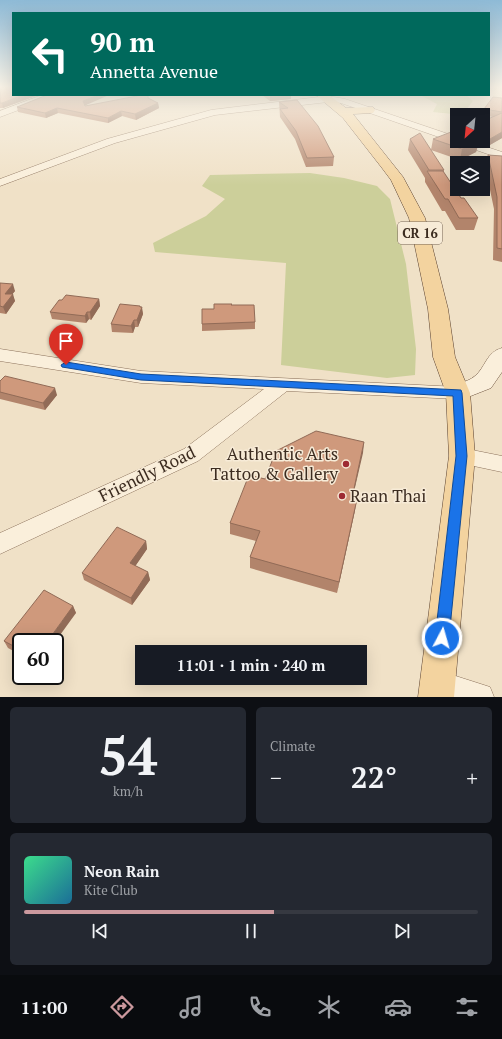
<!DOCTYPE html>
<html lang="en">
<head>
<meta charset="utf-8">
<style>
  body { margin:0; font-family:"PT Serif",serif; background:#242831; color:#f1f3f6; height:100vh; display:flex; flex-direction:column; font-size:15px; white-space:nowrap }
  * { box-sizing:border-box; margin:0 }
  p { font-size:13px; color:#9ea1a6 }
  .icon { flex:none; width:22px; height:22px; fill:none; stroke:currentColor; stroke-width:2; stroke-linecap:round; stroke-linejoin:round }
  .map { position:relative; height:697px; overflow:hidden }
  .drawer { display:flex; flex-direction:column; gap:10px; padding:10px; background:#0d0f14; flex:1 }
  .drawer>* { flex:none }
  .hud { position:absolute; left:12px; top:12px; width:478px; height:84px; border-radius:0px; box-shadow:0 4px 16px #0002; background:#00695c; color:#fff; overflow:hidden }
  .needle { width:26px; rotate:207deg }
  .buttons { position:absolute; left:450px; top:108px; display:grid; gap:8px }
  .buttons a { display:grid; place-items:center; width:40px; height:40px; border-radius:0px; background:#171b24; box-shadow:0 4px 16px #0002; font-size:20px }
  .speed { position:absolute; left:12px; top:633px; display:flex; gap:8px; font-size:20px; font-weight:700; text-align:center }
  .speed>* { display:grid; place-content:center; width:52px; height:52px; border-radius:50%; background:#171b24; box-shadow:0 4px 16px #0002; line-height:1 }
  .speed .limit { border:2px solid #111; border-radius:6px; background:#fff; color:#111 }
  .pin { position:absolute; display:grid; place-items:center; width:34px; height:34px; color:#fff; margin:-41px -17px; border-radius:50% 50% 50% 0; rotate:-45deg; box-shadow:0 0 4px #0007 }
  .pin .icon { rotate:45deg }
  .me { position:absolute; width:44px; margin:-22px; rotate:6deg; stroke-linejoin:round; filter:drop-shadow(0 0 3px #0008) }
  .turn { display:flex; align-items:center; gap:14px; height:84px; padding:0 12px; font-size:18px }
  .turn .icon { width:52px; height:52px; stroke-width:2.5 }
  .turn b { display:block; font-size:28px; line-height:34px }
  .big { font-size:30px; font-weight:800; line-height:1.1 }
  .drawer .widget { flex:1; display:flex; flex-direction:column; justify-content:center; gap:6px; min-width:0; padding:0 14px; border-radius:6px; background:#242831 }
  .drawer .dial { align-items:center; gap:0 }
  .dial b { font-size:52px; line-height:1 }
  .song { display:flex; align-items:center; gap:12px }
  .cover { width:48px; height:48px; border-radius:6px; background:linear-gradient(135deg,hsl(150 70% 55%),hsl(200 70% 35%)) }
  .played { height:4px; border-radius:2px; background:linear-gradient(90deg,#cb999e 55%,#363941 55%) }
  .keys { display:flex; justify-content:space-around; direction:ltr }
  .heat { display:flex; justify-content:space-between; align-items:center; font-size:22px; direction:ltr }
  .drawer .tiles { flex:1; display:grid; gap:10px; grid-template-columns:1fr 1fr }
  .widget:last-child { grid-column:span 2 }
  .trip { position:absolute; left:135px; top:645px; width:232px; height:40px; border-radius:0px; background:#171b24; box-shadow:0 4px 16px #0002; font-weight:800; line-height:40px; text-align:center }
  .tab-bar { display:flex; height:64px; justify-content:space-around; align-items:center; background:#090b0e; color:#9ea1a6 }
  .tab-bar .icon { width:28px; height:28px }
  .tab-bar .selected { color:#cb999e }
  .tab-bar b { font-size:18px; color:#f1f3f6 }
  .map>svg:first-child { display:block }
</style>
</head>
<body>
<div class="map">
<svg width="502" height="697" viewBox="0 0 502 697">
  <rect width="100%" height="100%" fill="#f0e1c7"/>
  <path fill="#cccf9a" d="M420,95H466L473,101L462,115L433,112L437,104Z
    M310,173L344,178L377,186L390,199L406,264L416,349L415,375L387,378L281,365L286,263L155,252L153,243L206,216L225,199L202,186L210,175Z"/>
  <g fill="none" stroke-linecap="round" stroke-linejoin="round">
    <g stroke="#8c725c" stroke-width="1">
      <path id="street" d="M42,95H54L53,97L0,117V111Z
        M328,96L345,99L457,137V141H469L502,152V159L341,103L328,102L215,115L115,143L0,186V179L107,139L211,110Z
        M0,349L141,371L458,387L465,388L467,393L465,398L458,399L287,391L198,461L0,554V533L184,449L264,389L141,383L0,361Z
        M462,448L502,456V472L455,462L452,456L455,450Z
        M437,670L490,687L494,697H435L427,694L423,684L427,674Z"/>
    </g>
    <g stroke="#6e533f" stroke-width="1">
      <path id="secondary" d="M502,348V372L491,388L458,401L450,399L446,393C453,382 466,384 475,376C486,367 486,352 502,348Z"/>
    </g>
    <g stroke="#5a4130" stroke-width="1">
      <path id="primary" d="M316,95H329L346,108L373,107L375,110L373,113L353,114L403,177L425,218L448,309L455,357L470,393L475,456L454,697H418L449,456L446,393L433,357L428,309L409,218L391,180L382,168L343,118Z"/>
    </g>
    <use href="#street" fill="#faefdb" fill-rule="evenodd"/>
    <use href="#secondary" fill="#faefdb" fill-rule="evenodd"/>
    <use href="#primary" fill="#f3d39f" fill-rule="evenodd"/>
  </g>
  <path fill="#b2846b" d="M0,87L13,95H38L3,108H0Z
    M262,95H291V99L270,101Z
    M148,98L158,103L159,108L136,120L122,116L108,123L58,113L46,118L18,112L17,107L85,106Z
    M502,98V138L488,146L479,143L476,152L460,160L431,150L433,139L457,141H483V121L493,117L482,115L484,109Z
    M297,100L334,157L333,166L306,167L295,139L280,117L279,102Z
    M410,139L444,170V173L461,198L478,218L474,230H456L445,211H442L425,182V178L408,150Z
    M488,155L502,156V262L493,260L494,209L485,166Z
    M0,283L15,291L12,294L15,301L6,314L0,313Z
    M99,299L100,306L91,320L89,319L86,323L52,319L50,312L62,300Z
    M232,305L255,322V329L202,331V324L214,309Z
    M141,307L143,314L138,327H135L133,333L112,332L111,324Z
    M0,381L57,395L45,410L0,399Z
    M364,442L352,498L355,510L337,593L250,568V557L256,541L230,534V523L265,479Z
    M146,541L147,549L135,566L148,572L150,580L132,605L84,580L82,573Z
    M73,606L76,613L21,642V655L8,648L4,641Z"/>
  <path fill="#916b57" d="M23,95H38L3,108L2,103Z
    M98,95H109L84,106L83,101Z
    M270,95H291V99L270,101Z
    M158,103L159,108L136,120L135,114Z
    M57,108L58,113L46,118L45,113Z
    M121,111L122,116L108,123V118Z
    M502,132V138L488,146L490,139Z
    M479,141L476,152L460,160L462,149Z
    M13,284L15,291L7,301L5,294Z
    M13,294L15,301L6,314L3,307Z
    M99,299L100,306L91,320L90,312Z
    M140,306L141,309L142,307L143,314L138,327L137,320Z
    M87,312L89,319L86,323L85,316Z
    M134,320L135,327L133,333L131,326Z
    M55,388L57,395L45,410L43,403Z
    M364,442L363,453L350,509L352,498Z
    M357,499L355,510L337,593L339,582Z
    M146,541L147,549L132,571L130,563Z
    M148,572L150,580L132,605L131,598Z
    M73,606L76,613L55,642H47Z"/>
  <path fill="#cf997c" stroke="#916b57" d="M0,87H13V95H23L2,103H0Z
    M47,95H98L83,101L85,106L142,95H148V98L158,103L135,114L121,111L108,118L57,108L45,113L17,107Z
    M493,97L502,98V112L484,109Z
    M297,100L318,126L334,157L307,158L296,131L280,109L288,108L279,102Z
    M502,113V132L490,139L483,137V121Z
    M451,132L457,134V141H479L462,149L433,139Z
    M420,133L444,170H429L410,139Z
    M488,155L502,156V249L497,248V197Z
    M427,171H443L461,198H464L478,218H459L448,199H445Z
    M0,283L13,284L5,294H13L3,307L0,306Z
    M66,295L99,299L90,312H87L85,316L50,312L59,300H62Z
    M120,304L140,306V307H142L137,320H134L131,326L111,324Z
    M214,304H232L231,305H254L255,322L202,324V309H214Z
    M5,376L55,388L43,403L0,392V381Z
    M316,431L364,442L352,498L357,499L339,582L250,557L260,531L230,523L249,475L265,479L276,451Z
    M117,527L146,541L130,563L148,572L131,598L82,573Z
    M44,590L73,606L47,642H21V650L4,641Z"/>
  <linearGradient id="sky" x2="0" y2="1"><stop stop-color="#8ebad6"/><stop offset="0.47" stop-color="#f8f2e6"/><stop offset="1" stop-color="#f8f2e6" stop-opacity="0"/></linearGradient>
  <rect width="502" height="185" fill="url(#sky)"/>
  <path fill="#1a73e8" stroke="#114b97" d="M66,362L141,374L461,390L462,393L467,456L449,638L447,644L442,646L437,644L435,638L456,456L453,396L141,380L62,367L61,365Z"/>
  <g fill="#9d2a33" stroke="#f7ebd7" stroke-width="1.5">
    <circle cx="346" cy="464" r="4"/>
    <circle cx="342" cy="496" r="4"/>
  </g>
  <g text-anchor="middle" stroke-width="3" stroke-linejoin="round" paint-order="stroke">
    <rect fill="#f7ebd7" stroke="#746557" stroke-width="1" x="398" y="222" width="44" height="22" rx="3"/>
    <g font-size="13" font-weight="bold" fill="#3c2c20">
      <text x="420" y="238">CR 16</text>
    </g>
    <g font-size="17" fill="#3c2c20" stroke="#f7ebd7" text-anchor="end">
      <text x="338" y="460">Authentic Arts<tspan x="338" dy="20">Tattoo &amp; Gallery</tspan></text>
      <text x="350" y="502" text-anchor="start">Raan Thai</text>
    </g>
    <g font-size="17" fill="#3c2c20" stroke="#f7ebd7">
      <text transform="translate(147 474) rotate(-26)" y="6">Friendly Road</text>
    </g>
  </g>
</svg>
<div class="buttons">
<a><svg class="needle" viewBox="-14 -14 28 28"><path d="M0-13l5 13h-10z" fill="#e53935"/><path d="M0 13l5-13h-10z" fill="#9ea1a6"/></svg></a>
<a><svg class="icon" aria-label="layers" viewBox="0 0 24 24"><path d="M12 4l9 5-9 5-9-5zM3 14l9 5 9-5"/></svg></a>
</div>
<div class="speed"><div class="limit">60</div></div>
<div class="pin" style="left:66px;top:365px;background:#d93025"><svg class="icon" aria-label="arrive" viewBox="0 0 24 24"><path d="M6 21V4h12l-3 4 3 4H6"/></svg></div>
<svg class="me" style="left:442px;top:638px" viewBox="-20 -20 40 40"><circle r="17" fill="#1a73e8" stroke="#fff" stroke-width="3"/><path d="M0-11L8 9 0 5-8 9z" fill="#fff"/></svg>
<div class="trip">11:01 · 1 min · 240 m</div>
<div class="hud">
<div class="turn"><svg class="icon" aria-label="left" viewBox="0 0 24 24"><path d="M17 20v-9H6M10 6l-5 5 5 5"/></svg><div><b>90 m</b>Annetta Avenue</div></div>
</div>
</div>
<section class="drawer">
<div class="tiles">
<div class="widget dial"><b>54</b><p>km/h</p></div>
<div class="widget"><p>Climate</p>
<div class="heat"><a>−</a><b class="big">22°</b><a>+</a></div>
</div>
<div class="widget">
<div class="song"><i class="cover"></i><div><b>Neon Rain</b><p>Kite Club</p></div></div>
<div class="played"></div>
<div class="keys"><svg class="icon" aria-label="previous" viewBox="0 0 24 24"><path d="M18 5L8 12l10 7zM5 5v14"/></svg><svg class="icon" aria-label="pause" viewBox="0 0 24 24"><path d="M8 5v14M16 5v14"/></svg><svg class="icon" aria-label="next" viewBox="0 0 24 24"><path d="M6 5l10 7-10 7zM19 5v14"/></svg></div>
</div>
</div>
</section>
<nav class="tab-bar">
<b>11:00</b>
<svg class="icon selected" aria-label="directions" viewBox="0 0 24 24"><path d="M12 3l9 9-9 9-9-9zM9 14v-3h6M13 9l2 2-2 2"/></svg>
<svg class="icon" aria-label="music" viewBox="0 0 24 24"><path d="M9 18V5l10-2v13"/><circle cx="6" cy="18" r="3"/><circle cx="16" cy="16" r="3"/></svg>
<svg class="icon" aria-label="phone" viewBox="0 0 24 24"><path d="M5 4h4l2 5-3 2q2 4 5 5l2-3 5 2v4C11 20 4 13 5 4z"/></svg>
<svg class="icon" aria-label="climate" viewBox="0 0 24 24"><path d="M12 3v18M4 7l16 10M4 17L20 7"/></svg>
<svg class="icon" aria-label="car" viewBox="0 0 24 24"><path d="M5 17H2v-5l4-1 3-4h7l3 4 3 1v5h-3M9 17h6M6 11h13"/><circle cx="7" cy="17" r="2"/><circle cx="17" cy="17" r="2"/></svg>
<svg class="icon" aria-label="filters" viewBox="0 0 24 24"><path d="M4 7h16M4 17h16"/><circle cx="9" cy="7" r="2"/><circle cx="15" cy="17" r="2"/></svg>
</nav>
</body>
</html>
